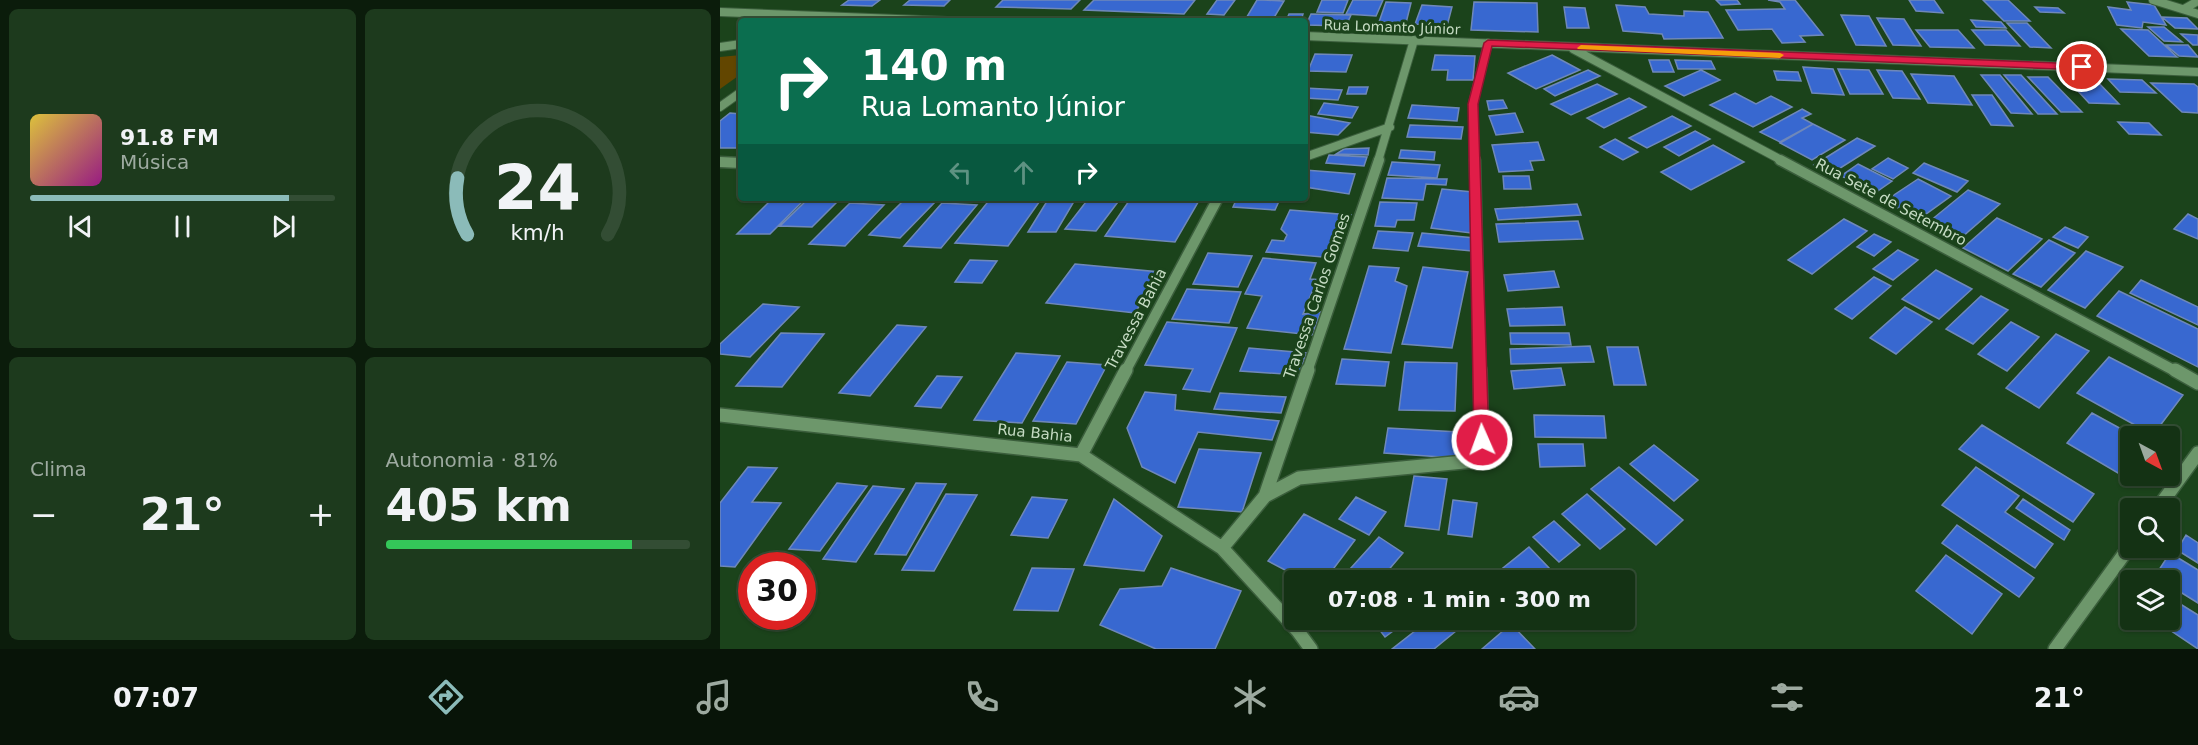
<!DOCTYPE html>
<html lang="pt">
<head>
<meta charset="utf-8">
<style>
  body { margin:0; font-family:"DejaVu Sans",sans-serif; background:#1d3a1d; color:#f1f3f6; height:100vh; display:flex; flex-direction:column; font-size:22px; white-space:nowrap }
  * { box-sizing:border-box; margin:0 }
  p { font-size:20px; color:#9daaa0 }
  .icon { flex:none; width:33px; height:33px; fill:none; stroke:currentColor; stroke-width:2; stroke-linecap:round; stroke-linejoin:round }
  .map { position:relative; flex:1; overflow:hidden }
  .panel { display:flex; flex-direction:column; gap:9px; padding:9px; background:#0b1c0b; width:720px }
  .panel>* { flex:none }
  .hud { position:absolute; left:18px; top:18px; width:570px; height:183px; border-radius:6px; box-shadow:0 2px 4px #0004,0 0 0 2px #334d34; background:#0b6e4f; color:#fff; overflow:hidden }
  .needle { width:39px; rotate:139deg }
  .buttons { position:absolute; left:1400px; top:426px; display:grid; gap:12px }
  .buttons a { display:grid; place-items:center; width:60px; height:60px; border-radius:6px; background:#143214; box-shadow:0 2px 4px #0004,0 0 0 2px #334d34; font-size:30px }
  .speed { position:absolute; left:18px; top:552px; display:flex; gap:12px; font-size:30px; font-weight:700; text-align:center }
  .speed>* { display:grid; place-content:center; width:78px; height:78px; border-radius:50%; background:#143214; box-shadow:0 2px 4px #0004,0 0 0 2px #334d34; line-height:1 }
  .speed .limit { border:9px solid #d22; background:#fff; color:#111 }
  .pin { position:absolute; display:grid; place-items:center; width:51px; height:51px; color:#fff; margin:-26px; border:3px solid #fff; border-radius:50%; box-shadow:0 2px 6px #0007 }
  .me { position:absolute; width:66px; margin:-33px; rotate:358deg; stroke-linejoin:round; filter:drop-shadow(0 0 4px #0008) }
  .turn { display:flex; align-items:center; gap:21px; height:126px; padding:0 24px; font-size:27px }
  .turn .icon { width:78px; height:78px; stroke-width:2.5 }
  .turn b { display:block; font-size:42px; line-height:51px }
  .lanes { display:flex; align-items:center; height:57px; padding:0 24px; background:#0003; justify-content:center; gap:30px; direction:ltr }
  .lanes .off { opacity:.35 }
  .big { font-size:45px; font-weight:800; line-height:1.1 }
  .panel .widget { flex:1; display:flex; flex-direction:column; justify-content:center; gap:9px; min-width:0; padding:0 21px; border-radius:9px; background:#1d3a1d }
  .panel .dial { align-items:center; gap:0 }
  .dial svg { height:156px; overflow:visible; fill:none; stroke:#334d34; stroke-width:7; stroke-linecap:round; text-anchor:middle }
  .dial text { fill:#f1f3f6; stroke:none }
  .song { display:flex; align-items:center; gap:18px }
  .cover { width:72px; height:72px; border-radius:9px; background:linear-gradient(135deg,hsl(50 70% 55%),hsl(310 70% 35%)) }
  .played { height:6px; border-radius:3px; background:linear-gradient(90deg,#8bbbb9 85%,#334d34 85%) }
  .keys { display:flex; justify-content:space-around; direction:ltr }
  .heat { display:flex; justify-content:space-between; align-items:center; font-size:33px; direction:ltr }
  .charge { height:9px; border-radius:4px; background:linear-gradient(90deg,#34c759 81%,#334d34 0) }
  .panel .tiles { flex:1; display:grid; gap:9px; grid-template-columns:repeat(2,1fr) }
  .trip { position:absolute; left:564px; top:570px; width:351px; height:60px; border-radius:6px; background:#143214; box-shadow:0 2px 4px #0004,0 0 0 2px #334d34; font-weight:800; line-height:60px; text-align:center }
  .tab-bar { display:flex; height:96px; justify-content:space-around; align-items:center; background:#081408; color:#9daaa0 }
  .tab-bar .icon { width:42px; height:42px }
  .tab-bar .active { color:#8bbbb9 }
  .tab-bar b { font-size:27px; color:#f1f3f6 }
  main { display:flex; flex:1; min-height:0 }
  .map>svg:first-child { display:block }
</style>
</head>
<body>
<main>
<section class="panel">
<div class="tiles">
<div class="widget">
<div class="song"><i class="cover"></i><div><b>91.8 FM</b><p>Música</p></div></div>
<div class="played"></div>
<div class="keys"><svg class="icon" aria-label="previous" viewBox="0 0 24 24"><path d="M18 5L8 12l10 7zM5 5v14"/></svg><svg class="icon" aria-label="pause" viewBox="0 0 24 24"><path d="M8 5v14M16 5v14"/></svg><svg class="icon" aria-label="next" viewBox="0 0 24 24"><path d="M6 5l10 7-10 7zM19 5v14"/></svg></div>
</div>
<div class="widget dial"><svg viewBox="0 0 100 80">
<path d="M14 69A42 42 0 1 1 86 69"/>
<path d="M14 69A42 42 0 0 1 9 40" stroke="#8bbbb9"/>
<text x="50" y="56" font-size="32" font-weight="700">24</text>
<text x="50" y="72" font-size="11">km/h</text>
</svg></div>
<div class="widget"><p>Clima</p>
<div class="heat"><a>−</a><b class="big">21°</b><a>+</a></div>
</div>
<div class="widget"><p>Autonomia · 81%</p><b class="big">405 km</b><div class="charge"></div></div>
</div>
</section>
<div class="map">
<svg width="1478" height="649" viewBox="0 0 1478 649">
  <rect width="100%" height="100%" fill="#1b431b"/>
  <path fill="#624600" d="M21,55V74L0,89V57Z"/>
  <path fill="#3868d0" stroke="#6f88b9" stroke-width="1.5" d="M129,0H160L152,6L122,5Z
    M190,0H230L224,6L184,5Z
    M283,0H360L351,9L276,7Z
    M374,0H475L464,14L364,10Z
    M497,0H515L504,15L487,14Z
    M537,0H543L564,1L552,21L525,20Z
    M602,0H628L623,13L597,12Z
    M633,0H663L656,16L626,14Z
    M996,0H1017L1020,4L1001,5Z
    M1048,0H1075L1103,35L1080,36L1085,42L1062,43L1052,29L1018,30L1006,10L1065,9L1060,2Z
    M1189,0H1214L1223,13L1196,11Z
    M1263,0H1288L1310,21H1284Z
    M666,2L691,3L686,23L659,22Z
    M754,2L817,3L818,32L751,30Z
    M1407,2L1434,5L1446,25L1423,22L1422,28L1397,25L1388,7L1411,10Z
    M702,5L732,7L727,26L695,24Z
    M896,5L925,7L929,14L964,16V11L988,12L1003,38L944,39L942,34L903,31Z
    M844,7L865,8L869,28H847Z
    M1315,7L1338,8L1344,13L1320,12Z
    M569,14H583L581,21H566Z
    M591,14L631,15L626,26L586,25Z
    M1121,15L1149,16L1166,46L1136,45Z
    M1442,17L1467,18L1478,29L1455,28Z
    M1157,18L1184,19L1201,46L1173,45Z
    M1251,20L1281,22L1286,28L1256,27Z
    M1287,23H1307L1331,48L1310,47Z
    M1428,27H1444L1462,42L1444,41Z
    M1401,29L1428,30L1457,57L1429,56Z
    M1196,30H1238L1254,48L1210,47Z
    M1252,30H1286L1300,46L1265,45Z
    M1461,34L1478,35V45H1473Z
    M1446,45H1468L1478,57L1459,56Z
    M595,54L632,55L626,72L588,71Z
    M715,55L755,56L753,80H727L728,70H712Z
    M832,55L860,70L816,89L788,73Z
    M929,60H949L954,72H933Z
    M955,60L991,61L995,69H958Z
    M1083,67L1113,69L1124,95L1092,93Z
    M1118,69L1149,70L1163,94H1130Z
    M868,70L880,76L835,96L824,89Z
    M981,70L1000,80L964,96L945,86Z
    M1157,70L1182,71L1200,99L1173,98Z
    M1054,71L1078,72L1081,81L1057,80Z
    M1191,74L1234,76L1252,105L1208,103Z
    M1261,75H1280L1312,114L1291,113Z
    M1284,75H1301L1337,114H1318Z
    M1308,77H1328L1362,112H1341Z
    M1345,77L1374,78L1399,104L1369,103Z
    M1388,79L1422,80L1436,93L1400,92Z
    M1431,83L1474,84L1478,87V113L1462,112Z
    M877,84L897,94L851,115L831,104Z
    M629,87H648L646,94H627Z
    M585,88L622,90L618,100L585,98Z
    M1015,93L1036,104L1051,96L1072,107L1033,127L990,105Z
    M1252,95H1272L1293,126L1271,125Z
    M909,98L926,107L884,128L867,118Z
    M783,100L787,108L769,110L767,101Z
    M604,103L638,107L632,118L598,114Z
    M692,105L739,108L737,121L688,118Z
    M1082,109L1091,114L1082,118L1093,124L1060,142L1040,132Z
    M10,113L21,114V148H0V121Z
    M795,113L803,132L776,135L769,116Z
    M585,115L630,123L618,135L585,132Z
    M952,116L971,126L927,148L909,138Z
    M1398,122L1429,123L1441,135L1409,134Z
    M1093,124L1125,140L1092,160L1060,143Z
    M690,125L743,127L741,139L687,137Z
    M975,131L990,139L959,156L944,147Z
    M1137,138L1155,146L1111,174L1094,165Z
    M895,139L918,152L903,160L880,147Z
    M818,142L824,160L810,161L813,170L779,172L772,145Z
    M993,145L1024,162L971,190L941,172Z
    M649,148L648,155L616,154L624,149Z
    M681,150L715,152L714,160L679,158Z
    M609,155L647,157L644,166L606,163Z
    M1168,158L1188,168L1173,179L1152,169Z
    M672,162L720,165L717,178L668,175Z
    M1204,163L1248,181L1237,192L1193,173Z
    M1138,164L1172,181L1155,193L1121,176Z
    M585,170L635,174L629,194L585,187Z
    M783,176H809L811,189H784Z
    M667,178L727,179L726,185L706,184L703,200L662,198Z
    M1198,179L1231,196L1199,219L1165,201Z
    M722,189L753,192L751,233L711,228Z
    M1248,190L1280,204L1242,237L1210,221Z
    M53,198H86L50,234H17Z
    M89,198H121L92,227L60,226Z
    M271,198H322L288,246L235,243Z
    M329,198H356L336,232H308Z
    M369,198H401L376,231L345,229Z
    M411,198H463L480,199L455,242L385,236Z
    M517,198H551L560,199L555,210L513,207Z
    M185,199L215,202L180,238L149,235Z
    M660,202L697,203L694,220H677L675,227L655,226Z
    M130,203L164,205L125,246L89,244Z
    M222,203L257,205L221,248L184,246Z
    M857,204L861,215L778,220L775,209Z
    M570,210L631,215L614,258L546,252L552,240L564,241L567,235L561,229Z
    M1468,214L1478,219V239L1454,229Z
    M1277,218L1322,239L1288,271L1243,248Z
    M1124,219L1147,231L1092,274L1068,260Z
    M858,221L863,239L779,242L776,224Z
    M1345,227L1368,237L1358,248L1333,237Z
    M658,231L693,233L688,251L653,248Z
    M702,233L755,238L752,251L698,246Z
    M1154,234L1171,242L1154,256L1137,247Z
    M1329,240L1355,253L1321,287L1293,274Z
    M1178,250L1198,260L1173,280L1153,269Z
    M1366,251L1403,267L1365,308L1328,290Z
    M488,253L532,256L518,287L473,284Z
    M543,258L596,263L590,279L604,280L599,293L592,292L583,314L601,312L592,335L527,328L542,296L525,294Z
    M250,260L277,261L262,283L235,282Z
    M355,264L440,272L415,313L326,303Z
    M649,266L679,268L675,281L687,286L671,353L624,349Z
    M703,267L748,272L732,348L682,344Z
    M1216,270L1252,289L1219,319L1182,299Z
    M834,271L839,287L788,291L784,275Z
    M1154,277L1171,286L1132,319L1115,309Z
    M1421,280L1478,307V325L1410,293Z
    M467,289L521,292L509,323L452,319Z
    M1399,291L1478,329V367L1377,316Z
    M1261,296L1288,310L1253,344L1226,329Z
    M43,304L79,307L30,357L0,354V344Z
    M842,307L845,325L790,326L787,309Z
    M1185,307L1212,322L1176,354L1150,338Z
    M447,322L517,328L490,392L463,389L473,369L425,365Z
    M1291,322L1319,337L1287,371L1258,354Z
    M177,325L206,327L150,396L119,393Z
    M61,333L104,334L62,387L16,386Z
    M790,333H849L851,345L791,344Z
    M1336,334L1369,351L1319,408L1286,388Z
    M870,346L874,362L791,364L790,349Z
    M887,347H918L926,385H894Z
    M529,348L586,353L579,375L520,371Z
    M296,353L340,356L302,423L254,420Z
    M1389,357L1463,395L1433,435L1357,393Z
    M622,359L669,362L665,386L616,384Z
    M347,362L387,365L356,424L313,421Z
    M685,362L737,363L735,411L679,410Z
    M841,368L845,385L794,389L791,371Z
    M217,376L242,377L221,408L195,406Z
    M425,392L456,395L455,410L559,421L552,440L478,432L455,483L422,467L407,428Z
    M500,393L566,397L561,413L494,409Z
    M1372,413L1414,436H1410V456L1398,473L1347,443Z
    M814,415L884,416L886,438L815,437Z
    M1262,425L1374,494L1353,522L1239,449Z
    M668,428L739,432L736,458L664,453Z
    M818,444H863L865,466L820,467Z
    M934,445L978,480L954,501L910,464Z
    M479,449L541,453L522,512L458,507Z
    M28,467L57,468L32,502L61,503L15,567L0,566V503Z
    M899,467L963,520L936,545L871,489Z
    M1256,467L1299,496L1285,512L1333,544L1315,568L1222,505Z
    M694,476L727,479L719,530L685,526Z
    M117,483L147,486L100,551L69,549Z
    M196,483L226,484L186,555L155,554Z
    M153,486L184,489L136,562L103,559Z
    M226,494L257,495L214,571L182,570Z
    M867,494L905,529L880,549L842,514Z
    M312,497L347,500L328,538L291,535Z
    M636,497L666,512L649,535L619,519Z
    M394,499L442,536L424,571L364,565Z
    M1303,499L1350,530L1344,540L1296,508Z
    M733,500L757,503L752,537L728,534Z
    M584,514L635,540L605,580H584L548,561Z
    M834,521L860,545L839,562L813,537Z
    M1237,525L1314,578L1299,597L1222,543Z
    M1466,535L1478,543V563L1457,550Z
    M659,537L683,553L660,580H620Z
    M809,547L829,568L814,580H768Z
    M1450,553L1478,570V603L1449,585V580H1442L1435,576Z
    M1226,555L1282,594L1252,634L1196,591Z
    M312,568L354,569L338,611L294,610Z
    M451,568L521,591L495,649H436L380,625L400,589L442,586Z
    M698,572L705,580H686Z
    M1449,597L1478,615V649L1435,620H1449Z
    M652,620H688L665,637Z
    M709,620H745L747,622L714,649H672Z
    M791,624L815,649H762Z"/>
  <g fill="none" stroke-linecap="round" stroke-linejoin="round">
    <g stroke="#3b5e3c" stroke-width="10">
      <path id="minor-far2" d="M1433,0L1478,14
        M1464,9L1478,1
        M0,12L228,21
        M585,36L1478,72
        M0,47L21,44
        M853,49L1063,161
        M0,107L21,92
        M585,157L670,127
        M658,161L694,40
        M755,161L753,103L768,43"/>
    </g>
    <g stroke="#3b5e3c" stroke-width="13">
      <path id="minor-far1" d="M755,160L760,372
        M1060,160L1457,372
        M0,162L21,163
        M405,372L498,198
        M587,372L659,160"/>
    </g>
    <g stroke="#3b5e3c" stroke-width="16">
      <path id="minor" d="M1455,370L1478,383
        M0,415L361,455L502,548L577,630L591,649
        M361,455L406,370
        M545,496L579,478L754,461L762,440L760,370
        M1438,508L1478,453
        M502,548L545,496L588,370
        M1335,649L1410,546"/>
    </g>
    <use href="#minor-far2" stroke="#6d976b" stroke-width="8"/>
    <use href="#minor-far1" stroke="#6d976b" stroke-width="10"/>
    <use href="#minor" stroke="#6d976b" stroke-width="13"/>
  </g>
  <path fill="#e11d48" stroke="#92132f" stroke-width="1.5" d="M768,40L1362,64L1367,67L1362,70L772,46L758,104L769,440L767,445L762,446L756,445L754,440L748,104L764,43Z"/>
  <path fill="#f59e0b" d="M861,45L1060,53L1064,55L1060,58L858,49L857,48Z"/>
  <g text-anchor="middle" stroke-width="6" stroke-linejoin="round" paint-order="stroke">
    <g font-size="14" fill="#c5dbc3" stroke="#1b431b">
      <text transform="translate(672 27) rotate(2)" y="5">Rua Lomanto Júnior</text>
    </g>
    <g font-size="15" fill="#c5dbc3" stroke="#1b431b">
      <text transform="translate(1171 202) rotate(28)" y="5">Rua Sete de Setembro</text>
      <text transform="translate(597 296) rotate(-71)" y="5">Travessa Carlos Gomes</text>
      <text transform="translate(416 319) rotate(-62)" y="5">Travessa Bahia</text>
      <text transform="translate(315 433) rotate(6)" y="5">Rua Bahia</text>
    </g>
  </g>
</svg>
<div class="buttons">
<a><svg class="needle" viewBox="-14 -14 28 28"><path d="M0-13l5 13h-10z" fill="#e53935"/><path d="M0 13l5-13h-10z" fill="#9daaa0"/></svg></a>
<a><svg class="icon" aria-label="search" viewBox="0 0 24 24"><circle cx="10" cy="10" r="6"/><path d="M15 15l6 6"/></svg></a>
<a><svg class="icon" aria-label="layers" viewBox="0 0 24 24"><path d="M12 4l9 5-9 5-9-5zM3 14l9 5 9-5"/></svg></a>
</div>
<div class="speed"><div class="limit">30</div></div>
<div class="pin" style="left:1362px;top:67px;background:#d93025"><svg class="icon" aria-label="arrive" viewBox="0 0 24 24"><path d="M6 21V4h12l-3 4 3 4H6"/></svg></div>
<svg class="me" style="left:762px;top:440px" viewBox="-20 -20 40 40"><circle r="17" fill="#e11d48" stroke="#fff" stroke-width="3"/><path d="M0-11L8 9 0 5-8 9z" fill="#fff"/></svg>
<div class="trip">07:08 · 1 min · 300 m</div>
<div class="hud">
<div class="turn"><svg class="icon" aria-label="right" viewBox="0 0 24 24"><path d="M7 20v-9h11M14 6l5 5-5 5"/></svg><div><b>140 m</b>Rua Lomanto Júnior</div></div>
<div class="lanes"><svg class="icon off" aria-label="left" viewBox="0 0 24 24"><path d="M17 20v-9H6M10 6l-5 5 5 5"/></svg><svg class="icon off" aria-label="ahead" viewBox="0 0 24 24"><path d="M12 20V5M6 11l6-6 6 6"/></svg><svg class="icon" aria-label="right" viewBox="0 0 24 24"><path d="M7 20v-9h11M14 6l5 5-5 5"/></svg></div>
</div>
</div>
</main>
<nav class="tab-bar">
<b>07:07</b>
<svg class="icon active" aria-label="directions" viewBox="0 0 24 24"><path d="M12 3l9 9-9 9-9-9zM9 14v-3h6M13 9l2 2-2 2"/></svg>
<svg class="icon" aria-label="music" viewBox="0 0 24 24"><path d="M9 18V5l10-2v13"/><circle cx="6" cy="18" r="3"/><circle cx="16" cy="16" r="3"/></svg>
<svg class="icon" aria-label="phone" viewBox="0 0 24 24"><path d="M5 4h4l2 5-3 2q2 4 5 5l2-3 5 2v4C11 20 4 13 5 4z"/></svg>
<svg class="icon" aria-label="climate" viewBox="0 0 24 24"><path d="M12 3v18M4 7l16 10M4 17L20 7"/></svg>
<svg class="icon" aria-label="car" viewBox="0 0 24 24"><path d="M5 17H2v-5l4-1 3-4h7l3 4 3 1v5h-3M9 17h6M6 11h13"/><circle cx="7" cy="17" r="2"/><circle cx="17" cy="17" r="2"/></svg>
<svg class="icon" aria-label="filters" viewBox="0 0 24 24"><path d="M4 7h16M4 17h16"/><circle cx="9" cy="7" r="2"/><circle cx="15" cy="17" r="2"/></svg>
<b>21°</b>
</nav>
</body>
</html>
